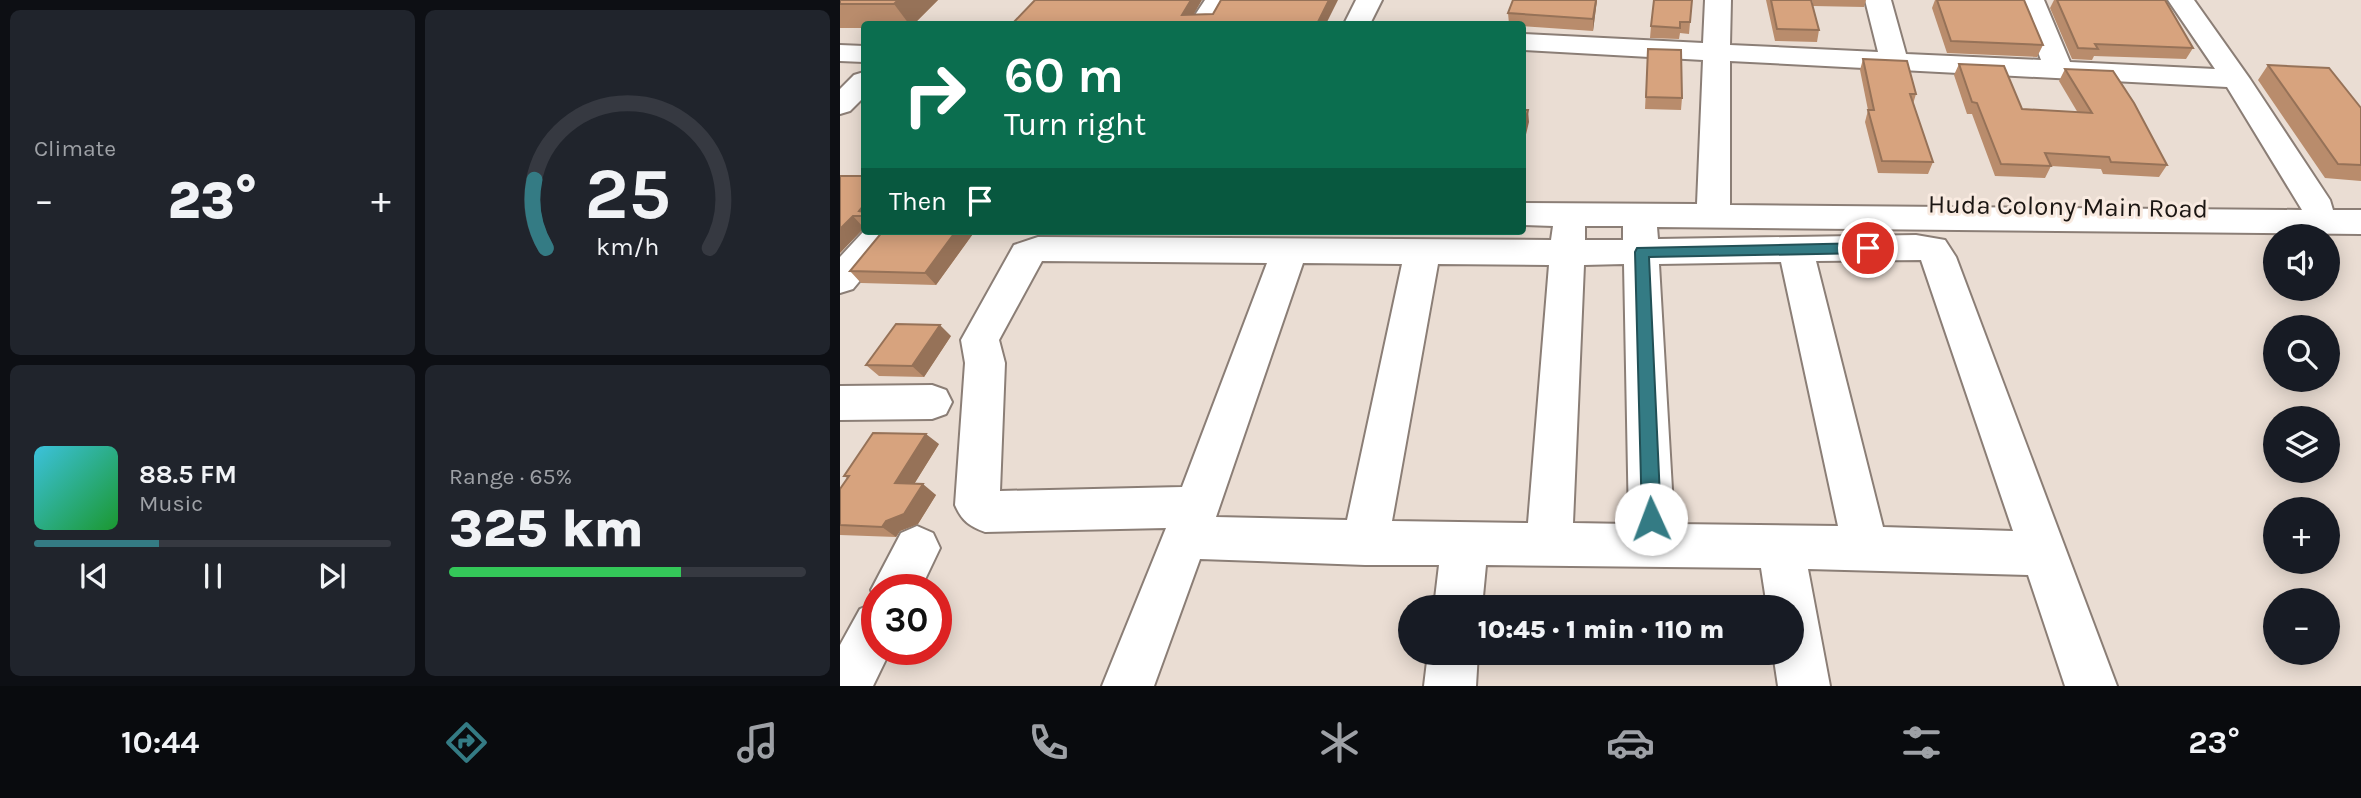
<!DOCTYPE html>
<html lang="en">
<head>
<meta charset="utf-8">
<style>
  body { margin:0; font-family:Karla,sans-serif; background:#20242c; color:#f1f3f6; height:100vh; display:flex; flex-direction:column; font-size:26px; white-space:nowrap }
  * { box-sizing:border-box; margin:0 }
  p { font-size:23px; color:#9ea1a6 }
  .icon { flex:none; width:38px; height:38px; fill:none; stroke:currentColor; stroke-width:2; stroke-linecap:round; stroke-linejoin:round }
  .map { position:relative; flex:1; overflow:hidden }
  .side { display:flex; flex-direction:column; gap:10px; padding:10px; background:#0d0f14; width:840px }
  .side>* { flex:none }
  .guide { position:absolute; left:21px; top:21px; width:665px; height:214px; border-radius:7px; box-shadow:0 4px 18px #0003; background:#0b6e4f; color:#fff; overflow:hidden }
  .controls { position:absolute; left:1423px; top:224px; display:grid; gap:14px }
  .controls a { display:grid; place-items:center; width:77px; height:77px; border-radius:50%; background:#171b24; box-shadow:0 4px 18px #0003; font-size:35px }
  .speed { position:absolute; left:21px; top:574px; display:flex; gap:14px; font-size:35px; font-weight:700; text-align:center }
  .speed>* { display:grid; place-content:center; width:91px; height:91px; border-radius:50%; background:#171b24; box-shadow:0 4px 18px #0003; line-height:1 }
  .speed .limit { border:10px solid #d22; background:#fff; color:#111 }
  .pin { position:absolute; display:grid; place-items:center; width:60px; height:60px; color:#fff; margin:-30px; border:4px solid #fff; border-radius:50%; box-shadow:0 2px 7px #0007 }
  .me { position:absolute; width:77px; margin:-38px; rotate:358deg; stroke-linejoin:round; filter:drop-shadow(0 0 5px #0008) }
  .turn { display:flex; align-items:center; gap:24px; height:147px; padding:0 28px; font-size:32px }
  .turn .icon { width:91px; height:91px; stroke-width:2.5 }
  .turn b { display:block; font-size:49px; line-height:60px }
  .then { display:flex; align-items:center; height:66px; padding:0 28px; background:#0003; gap:14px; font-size:26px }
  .big { font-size:52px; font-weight:800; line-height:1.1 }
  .side .tile { flex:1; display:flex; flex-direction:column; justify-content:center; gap:10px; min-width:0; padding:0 24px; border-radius:10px; background:#20242c }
  .side .dial { align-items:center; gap:0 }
  .dial svg { height:182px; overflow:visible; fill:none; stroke:#363941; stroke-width:7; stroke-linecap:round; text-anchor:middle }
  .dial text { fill:#f1f3f6; stroke:none }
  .song { display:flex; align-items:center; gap:21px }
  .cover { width:84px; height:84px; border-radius:10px; background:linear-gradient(135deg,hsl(190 70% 55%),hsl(130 70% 35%)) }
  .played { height:7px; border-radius:4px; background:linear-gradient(90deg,#347b84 35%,#363941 35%) }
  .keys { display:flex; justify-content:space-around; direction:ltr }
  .heat { display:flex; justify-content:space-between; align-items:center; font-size:38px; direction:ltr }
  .charge { height:10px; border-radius:5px; background:linear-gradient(90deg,#34c759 65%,#363941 0) }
  .side .tiles { flex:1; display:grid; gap:10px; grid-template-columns:repeat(2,1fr) }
  .trip { position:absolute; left:558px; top:595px; width:406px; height:70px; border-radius:35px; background:#171b24; box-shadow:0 4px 18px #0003; font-weight:800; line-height:70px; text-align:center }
  .menu { display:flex; height:112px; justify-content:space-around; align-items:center; background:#090b0e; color:#9ea1a6 }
  .menu .icon { width:49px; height:49px }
  .menu .active { color:#347b84 }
  .menu b { font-size:32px; color:#f1f3f6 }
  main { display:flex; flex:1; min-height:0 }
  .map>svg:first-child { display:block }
</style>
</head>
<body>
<main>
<section class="side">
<div class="tiles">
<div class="tile"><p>Climate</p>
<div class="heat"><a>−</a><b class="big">23°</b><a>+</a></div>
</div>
<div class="tile dial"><svg viewBox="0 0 100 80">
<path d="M14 69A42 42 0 1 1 86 69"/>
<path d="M14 69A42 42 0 0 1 9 39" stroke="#347b84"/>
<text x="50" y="56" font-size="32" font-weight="700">25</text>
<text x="50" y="72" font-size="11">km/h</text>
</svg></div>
<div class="tile">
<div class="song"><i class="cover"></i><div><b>88.5 FM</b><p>Music</p></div></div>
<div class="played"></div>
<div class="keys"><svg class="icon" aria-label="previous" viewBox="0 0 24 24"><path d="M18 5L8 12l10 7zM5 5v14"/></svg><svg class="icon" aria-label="pause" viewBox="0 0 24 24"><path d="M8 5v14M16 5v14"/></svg><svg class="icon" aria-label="next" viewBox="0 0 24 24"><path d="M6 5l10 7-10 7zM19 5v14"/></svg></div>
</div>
<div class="tile"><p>Range · 65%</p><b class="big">325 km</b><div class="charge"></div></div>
</div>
</section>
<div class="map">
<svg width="1521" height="686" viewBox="0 0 1521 686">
  <rect width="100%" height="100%" fill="#eaddd3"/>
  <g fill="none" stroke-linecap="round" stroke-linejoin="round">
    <g stroke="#8b7e76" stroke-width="4">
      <path id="minor" d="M365,0H391L375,24H349Z
        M516,0H542L530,24H504Z
        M865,0H891L890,45L1038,52L1025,0H1051L1066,54L1201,60L1178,0H1204L1230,62L1375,69L1328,0H1354L1410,79L1490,200L1493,210H1521V234L817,227L818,239L1076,235L1105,240L1116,257L1277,686H1225L1188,575L968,569L990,686H938L933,653H952V607H927L921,568L646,565L642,607H594L599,565H525L360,559L314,686H262L326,528L145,532C129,526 122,521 115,505L125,363L121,340L174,245L198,237L711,240L713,226L682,225V203L857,204L863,60L682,50V34L863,43ZM890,61L1387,87L1462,210L890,205ZM745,226H783V240H745ZM1081,260L1173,531L1043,527L976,261ZM202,261L427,263L342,487L160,491L165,363L159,340ZM941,262L998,526L834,524L819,264ZM463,263L562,264L507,520L376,517ZM598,264L709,265L688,523L552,521ZM784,264L789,524L733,523L744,265Z
        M0,45L24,46V62L0,61Z
        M24,72V97L10,111L0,114V89L14,75Z
        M24,231H61L13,289L0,293V257Z
        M92,385L106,390L112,402L106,414L92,419L0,420V386Z
        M77,526L93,533L100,548L80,590H37V649H51L33,686H0V645L20,609L36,602L31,590L61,533Z
        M588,653H638L636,686H584Z"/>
    </g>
    <use href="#minor" fill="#fff" fill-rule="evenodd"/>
  </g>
  <path fill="#b98c6c" d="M0,0H98L74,24H24V28H0Z
    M673,0H757L753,31L682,26V24H669L668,13Z
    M852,0L849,34L840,33L839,39L810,38L811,26Z
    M926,0H971L979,30L977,42L935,41Z
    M972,0H1026L1024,7L973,6Z
    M1095,0H1184L1203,45L1197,57L1107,53L1092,8Z
    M1214,0H1325L1353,48L1346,59L1254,56L1252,60L1232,59L1210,8Z
    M808,49L842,98L841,110L805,109Z
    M1023,59L1076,94L1073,104L1093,162L1088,174L1038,173L1025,122L1028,110L1020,70Z
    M1119,64L1182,109L1238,113L1219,81L1225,69L1327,165L1319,177L1263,174L1261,169L1211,166L1205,178L1155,176L1132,114H1127L1114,75Z
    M1428,65L1521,108V181L1485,178L1418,80Z
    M24,176V228L0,253Z
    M135,231L96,285L21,283L10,271Z
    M111,336L84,377L39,376L26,365Z
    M99,444L74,484L96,495L78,524L60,531L56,537L0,535V489L7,478L4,476Z"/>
  <path fill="#967258" d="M58,0H98L74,24H69L54,4Z
    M351,0H362L348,24L342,15Z
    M489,0H498L486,24H477Z
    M756,0H757L753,31V19Z
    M688,110L689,122L682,151V134Z
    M13,216L24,228L0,253V229Z
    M116,231H135L96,285L85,273Z
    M100,325L111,336L84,377L72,366Z
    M86,434L99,444L68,494L55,483Z
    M83,484L96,495L78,524L60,531L56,537L42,527L46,521Z"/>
  <path fill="#d7a37e" stroke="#967258" stroke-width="2" d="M0,0H58L54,4H0Z
    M195,0H351L342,15L373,14L381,0H489L477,24H172Z
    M673,0H756L753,19L668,13Z
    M814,0H852L850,22H840V28L811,26Z
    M931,0H971L979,30L937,29Z
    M1097,0H1184L1203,45L1111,41Z
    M1217,0H1325L1353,48L1255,44L1258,49L1238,48Z
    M808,49L841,50L842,98L806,97Z
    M1023,59L1067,61L1076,94H1070L1093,162L1042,161L1028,110H1034Z
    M1119,64L1164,66L1182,109L1252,113L1225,69L1273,71L1294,103L1327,165L1271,162L1269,157L1205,153L1211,166L1161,164L1137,103L1132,102Z
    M1428,65L1489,68L1521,108V165L1498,164Z
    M682,110H688L682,134Z
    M0,176H24V205L19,211L24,212V216H13L0,229Z
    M43,231H116L85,273L10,271Z
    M56,324L100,325L72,366L26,365Z
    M33,433L86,434L55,483L83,484L64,514L46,521L42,527L0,525V489L9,476H4Z"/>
  <path fill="#347b84" stroke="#225056" stroke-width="2" d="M1028,243L1035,248L1028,253L809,257L821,519L818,525L811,527L805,525L802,519L795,252L797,248Z"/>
  <g text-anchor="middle" stroke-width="6" stroke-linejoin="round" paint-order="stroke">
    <g font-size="26" fill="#1b1613" stroke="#f8eae0">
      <text transform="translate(1228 206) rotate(1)" y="9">Huda Colony Main Road</text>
    </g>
  </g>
</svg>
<div class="controls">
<a><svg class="icon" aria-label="sound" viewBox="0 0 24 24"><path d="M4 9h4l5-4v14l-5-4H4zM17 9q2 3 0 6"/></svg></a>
<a><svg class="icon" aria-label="search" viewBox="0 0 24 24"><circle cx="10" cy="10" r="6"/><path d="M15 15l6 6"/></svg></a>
<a><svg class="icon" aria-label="layers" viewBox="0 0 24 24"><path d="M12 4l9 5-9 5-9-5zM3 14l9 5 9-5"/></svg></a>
<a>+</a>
<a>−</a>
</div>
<div class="speed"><div class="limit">30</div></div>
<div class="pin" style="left:1028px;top:248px;background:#d93025"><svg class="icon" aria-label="arrive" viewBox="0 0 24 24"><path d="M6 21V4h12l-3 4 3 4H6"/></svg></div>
<svg class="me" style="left:811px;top:519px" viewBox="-20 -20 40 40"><circle r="19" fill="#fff"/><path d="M0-13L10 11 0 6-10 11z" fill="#347b84"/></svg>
<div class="trip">10:45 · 1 min · 110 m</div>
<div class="guide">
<div class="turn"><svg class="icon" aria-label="right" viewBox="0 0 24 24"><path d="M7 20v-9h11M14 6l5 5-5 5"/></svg><div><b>60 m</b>Turn right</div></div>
<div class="then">Then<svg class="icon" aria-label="arrive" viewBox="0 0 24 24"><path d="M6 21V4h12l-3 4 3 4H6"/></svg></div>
</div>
</div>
</main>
<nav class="menu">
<b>10:44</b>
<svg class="icon active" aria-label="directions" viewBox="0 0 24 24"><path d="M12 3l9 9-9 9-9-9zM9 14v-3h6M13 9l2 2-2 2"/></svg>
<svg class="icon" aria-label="music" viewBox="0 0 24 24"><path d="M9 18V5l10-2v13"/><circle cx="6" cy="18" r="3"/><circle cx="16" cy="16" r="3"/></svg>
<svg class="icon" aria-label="phone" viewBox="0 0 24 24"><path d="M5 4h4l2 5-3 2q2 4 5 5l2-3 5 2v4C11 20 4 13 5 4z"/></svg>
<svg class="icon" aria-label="climate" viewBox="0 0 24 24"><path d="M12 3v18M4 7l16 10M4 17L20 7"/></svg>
<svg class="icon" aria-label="car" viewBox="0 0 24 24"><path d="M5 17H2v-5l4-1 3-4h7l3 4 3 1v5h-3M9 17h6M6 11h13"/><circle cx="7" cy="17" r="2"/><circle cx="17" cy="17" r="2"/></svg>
<svg class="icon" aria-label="filters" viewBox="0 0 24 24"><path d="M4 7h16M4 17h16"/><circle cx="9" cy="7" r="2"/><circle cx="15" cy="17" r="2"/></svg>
<b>23°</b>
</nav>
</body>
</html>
